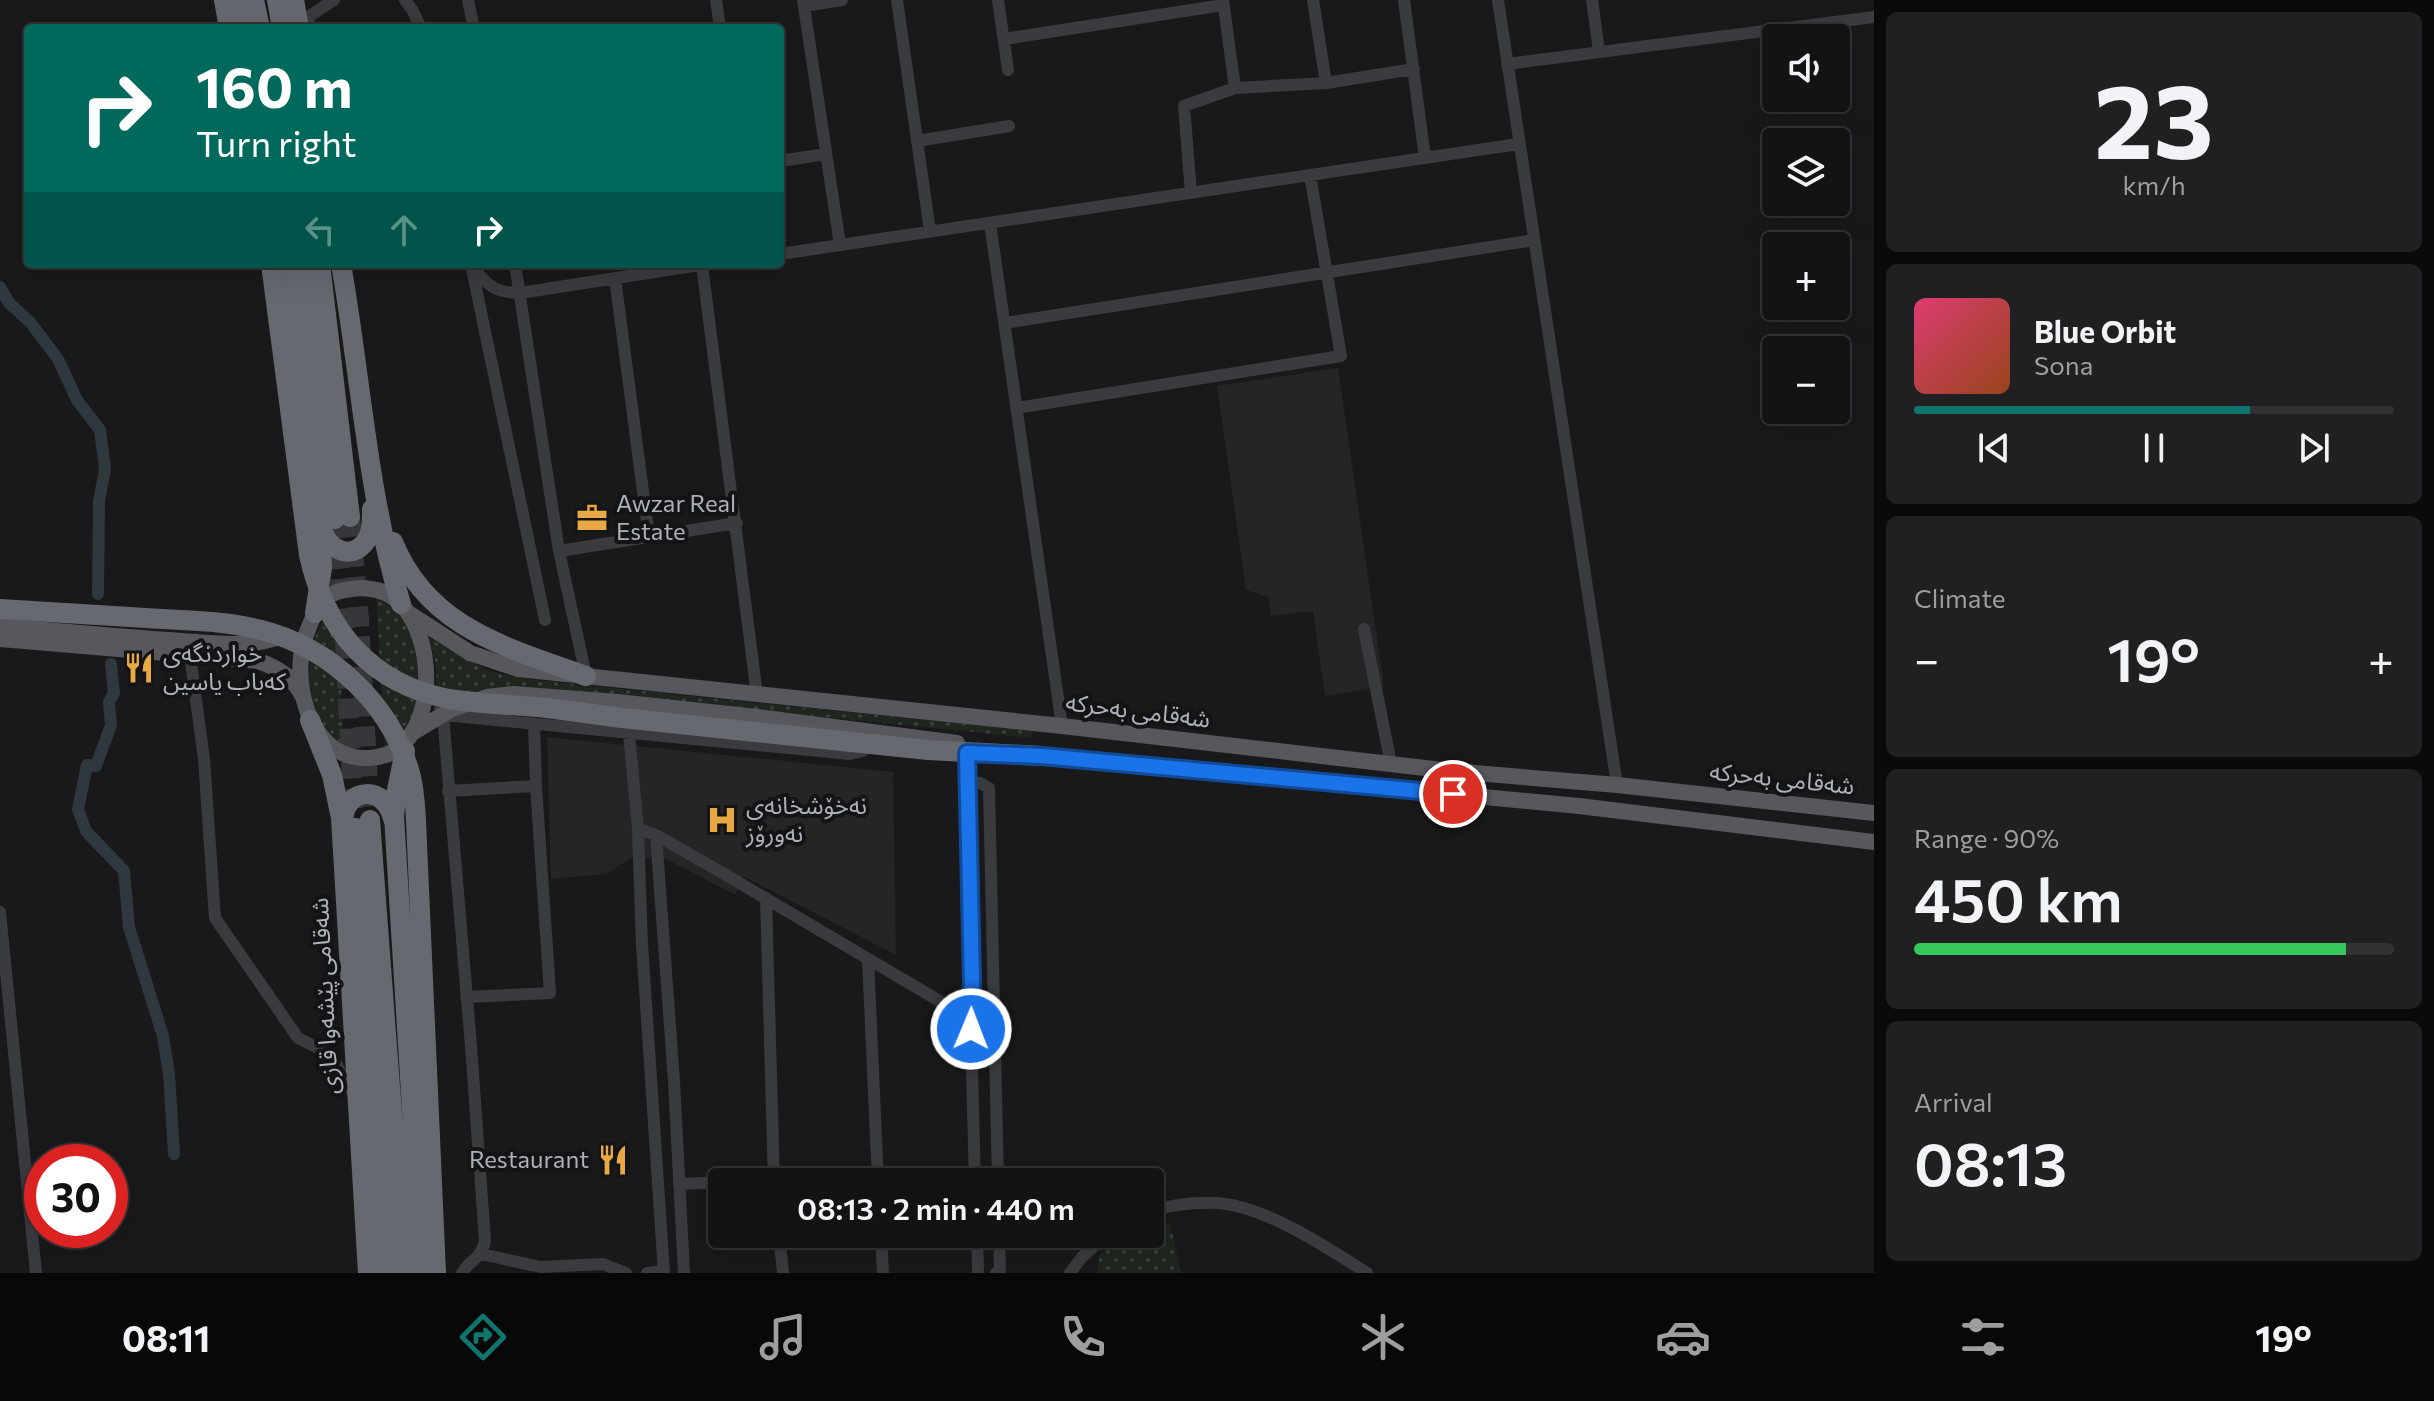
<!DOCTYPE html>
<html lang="en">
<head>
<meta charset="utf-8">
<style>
  body { margin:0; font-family:Commissioner,"Noto Sans Arabic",sans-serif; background:#202022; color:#f1f3f6; height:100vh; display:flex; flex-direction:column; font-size:30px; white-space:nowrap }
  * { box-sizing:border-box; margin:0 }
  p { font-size:26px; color:#9d9ea0 }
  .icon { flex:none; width:44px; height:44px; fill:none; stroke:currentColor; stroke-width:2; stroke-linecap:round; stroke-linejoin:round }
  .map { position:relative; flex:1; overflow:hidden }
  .drawer { display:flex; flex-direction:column; gap:12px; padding:12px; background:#0a0a0b; width:560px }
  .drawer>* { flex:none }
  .guide { position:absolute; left:24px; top:24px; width:760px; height:244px; border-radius:8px; box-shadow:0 8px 32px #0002,0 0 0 2px #323234; background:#00695c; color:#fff; overflow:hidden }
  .tools { position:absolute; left:1762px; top:24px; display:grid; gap:16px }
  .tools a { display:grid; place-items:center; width:88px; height:88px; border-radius:8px; background:#131314; box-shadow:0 8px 32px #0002,0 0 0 2px #323234; font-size:40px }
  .speed { position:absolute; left:24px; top:1144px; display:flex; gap:16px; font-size:40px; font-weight:700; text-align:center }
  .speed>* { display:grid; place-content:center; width:104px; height:104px; border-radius:50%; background:#131314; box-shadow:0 8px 32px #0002,0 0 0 2px #323234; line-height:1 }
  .speed .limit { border:12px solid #d22; background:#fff; color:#111 }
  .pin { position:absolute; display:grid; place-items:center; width:68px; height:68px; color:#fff; margin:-34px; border:4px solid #fff; border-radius:50%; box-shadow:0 2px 8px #0007 }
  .me { position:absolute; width:88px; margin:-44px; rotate:1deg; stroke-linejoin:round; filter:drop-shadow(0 0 6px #0008) }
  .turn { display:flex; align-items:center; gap:28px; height:168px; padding:0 40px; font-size:36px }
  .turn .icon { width:104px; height:104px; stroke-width:2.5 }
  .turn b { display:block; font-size:56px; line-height:68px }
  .lanes { display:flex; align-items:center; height:76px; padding:0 40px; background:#0003; justify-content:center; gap:40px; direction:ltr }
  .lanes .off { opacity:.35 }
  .big { font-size:60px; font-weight:600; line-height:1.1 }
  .drawer .card { flex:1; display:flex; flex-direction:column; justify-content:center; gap:12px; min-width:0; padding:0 28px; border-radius:12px; background:#202022 }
  .drawer .dial { align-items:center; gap:0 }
  .dial b { font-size:104px; line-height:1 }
  .song { display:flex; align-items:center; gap:24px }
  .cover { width:96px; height:96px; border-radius:12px; background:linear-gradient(135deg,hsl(340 70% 55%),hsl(20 70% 35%)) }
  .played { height:8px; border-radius:4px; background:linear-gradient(90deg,#0f766e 70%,#323234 70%) }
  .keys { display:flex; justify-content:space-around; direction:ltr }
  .heat { display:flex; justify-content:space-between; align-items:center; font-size:44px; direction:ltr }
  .charge { height:12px; border-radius:6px; background:linear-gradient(90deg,#34c759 90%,#323234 0) }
  .trip { position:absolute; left:708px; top:1168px; width:456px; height:80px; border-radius:8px; background:#131314; box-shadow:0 8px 32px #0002,0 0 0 2px #323234; font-weight:600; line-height:80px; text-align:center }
  .dock { display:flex; height:128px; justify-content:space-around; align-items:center; background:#080808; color:#9d9ea0 }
  .dock .icon { width:56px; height:56px }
  .dock .on { color:#0f766e }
  .dock b { font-size:36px; color:#f1f3f6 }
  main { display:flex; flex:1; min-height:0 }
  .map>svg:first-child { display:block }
</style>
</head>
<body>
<main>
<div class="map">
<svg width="1874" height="1273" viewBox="0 0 1874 1273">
  <defs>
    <pattern id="green-dots" width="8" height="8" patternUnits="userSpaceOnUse" patternTransform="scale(2)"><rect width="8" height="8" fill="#1f261f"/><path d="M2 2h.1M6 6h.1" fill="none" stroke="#3d433d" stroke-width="1.8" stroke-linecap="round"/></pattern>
  </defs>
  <rect width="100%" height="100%" fill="#19191b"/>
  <path fill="#252528" d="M1338,368L1384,687L1325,696L1313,611L1271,616L1268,597L1246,590L1217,386Z
    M547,737L893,772L896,955L743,876L735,895L668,860L632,857L607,874L551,879Z"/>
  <path fill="url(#green-dots)" d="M376,598C419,615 425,672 414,712C412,717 412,726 409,730C404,738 392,745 385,751Z
    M337,603L344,747C339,744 332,741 328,736C300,701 304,632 337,603Z
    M427,633L445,647L489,671L526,679L1032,731V738L520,687C483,688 464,699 433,716C438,683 439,664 427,633Z
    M1170,1223L1181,1273H1097L1100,1254L1130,1234H1150V1227Z"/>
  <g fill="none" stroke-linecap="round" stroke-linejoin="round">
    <path stroke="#2f383e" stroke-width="12" d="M0,287L9,303L30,322L58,359L77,400L100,430L105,469L99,501L98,594
      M111,664L114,693L109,702L111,725L96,766L87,765L78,809L86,831L124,871L129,927L163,1036L169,1074L174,1154"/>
    <path stroke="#36373b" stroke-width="20" stroke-dasharray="20 10" stroke-linecap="butt" d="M350,517L359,619L370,820
      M335,519L344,621L354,820"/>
    <path stroke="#3a3b3f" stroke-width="12" d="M405,0L413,11L421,28
      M468,0L474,28
      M716,0L720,28
      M803,0L840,245
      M897,0L930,231
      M998,0L1008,70
      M1223,0L1235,88
      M1313,0L1326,83
      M1404,0L1425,158
      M1498,0L1617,785
      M1592,0L1599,51
      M804,6L842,0
      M304,28L311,15L334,0
      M1004,39L1223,5
      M1507,64L1874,17
      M917,141L1009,126
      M780,161L826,154
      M1191,193L1184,106L1235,88L1326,83L1414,69
      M990,223L1062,726
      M780,254L1518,144
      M471,264L545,620
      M515,264L559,551L586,676
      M702,265L757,695
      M476,270C488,288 500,293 520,293L706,264
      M615,278L649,537
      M1005,323L1534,240
      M1016,408L1341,356L1310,175
      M559,551L737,523
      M1364,629L1391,764
      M190,655L204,759L215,918L298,1038L332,1055L347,1086L356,1095
      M629,734L638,829L642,945L664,1273
      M968,783H980L989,788L998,1182
      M448,791L536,786
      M638,829L656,835L726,875L948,1006L961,1007L970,998L972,982L967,753
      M656,835L674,1081L684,1273
      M766,898L774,1182
      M0,912L36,1273
      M868,959L878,1182
      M466,997L550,993L536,786L534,725
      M970,998L975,1182
      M679,1184L774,1180
      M1150,1211C1172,1205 1195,1202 1217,1203C1265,1206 1328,1248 1367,1273
      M779,1234L783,1273
      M881,1234L883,1273
      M977,1234L978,1273
      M482,1254L540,1267L603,1264L626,1273
      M462,1273C471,1258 480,1261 485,1241L471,1046L443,715L850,754L863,751L870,745
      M647,1273L664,1271
      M996,1273L1000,1271L999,1234
      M1070,1273L1082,1257L1108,1234"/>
    <path stroke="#56585e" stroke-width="16" d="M362,588C372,589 382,590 391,596C441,628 441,754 370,758C317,761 296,701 301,657C302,644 306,634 311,622C314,615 317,606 322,601C333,590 348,589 362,588Z
      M410,614L470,653L518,669L1062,726L1451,771L1617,785L1874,813
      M0,626C56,631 112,636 168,640C207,642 247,650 284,635
      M0,639L258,661C277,667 294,678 303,697
      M414,732L452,709L487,697L513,694L617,702L757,717L957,743
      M1031,754L1579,806L1874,842"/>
    <path stroke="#666970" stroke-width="20" d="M224,0L229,28
      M238,0L243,28
      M254,0L260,28
      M277,0L282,28
      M294,0L299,28
      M284,264L321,544L322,568L315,613
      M302,264L335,519
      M320,264L350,517
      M341,264C361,377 367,494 401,604
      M322,529C328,549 351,562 366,541C372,532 372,520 372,509
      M393,542C428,628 506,647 586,676
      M547,708L622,718L928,750L1042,756
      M310,720L332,775L341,818L368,1273
      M405,751L396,795L394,816L422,1273
      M370,820L404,1273
      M343,821C345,786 386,785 393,819
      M355,828L384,1273
      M417,844L436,1273"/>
    <path stroke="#666970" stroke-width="20" d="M271,264L309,555C325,630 371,684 449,699C481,704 515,705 547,708
      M0,609C49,612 97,615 146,618C184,621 224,620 261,630C332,648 393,706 411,777C416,799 416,821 417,844"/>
  </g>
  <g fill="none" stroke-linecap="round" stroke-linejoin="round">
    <g stroke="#114b97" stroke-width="20">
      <path id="route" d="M971,1029L972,982L967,753L1042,756L1453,794"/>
    </g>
    <use href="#route" stroke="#1a73e8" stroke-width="14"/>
  </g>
  <defs>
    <g id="office-bare" transform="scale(2.4)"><path d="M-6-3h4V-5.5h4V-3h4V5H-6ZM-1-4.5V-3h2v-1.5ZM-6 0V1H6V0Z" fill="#e8a844" stroke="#141416" stroke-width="2.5" paint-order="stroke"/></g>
    <g id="restaurant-bare" transform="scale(2.4)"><path d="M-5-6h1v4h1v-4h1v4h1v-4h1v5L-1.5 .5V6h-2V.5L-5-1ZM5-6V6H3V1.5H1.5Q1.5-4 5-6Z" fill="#e8a844" stroke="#141416" stroke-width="2.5" paint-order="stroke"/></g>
    <g id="hospital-bare" transform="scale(2.4)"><path d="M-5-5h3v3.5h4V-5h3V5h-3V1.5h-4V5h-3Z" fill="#e8a844" stroke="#141416" stroke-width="2.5" paint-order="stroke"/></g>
  </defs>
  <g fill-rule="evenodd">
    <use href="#office-bare" x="592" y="518"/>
    <use href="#restaurant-bare" x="139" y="668"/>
    <use href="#hospital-bare" x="722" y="820"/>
    <use href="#restaurant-bare" x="613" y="1160"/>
  </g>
  <g text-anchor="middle" stroke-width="8" stroke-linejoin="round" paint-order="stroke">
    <g font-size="24" fill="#acb1ba" stroke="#141416" text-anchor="start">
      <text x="616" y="512">Awzar Real<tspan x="616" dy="28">Estate</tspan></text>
      <text x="163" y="662">خواردنگەی<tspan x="163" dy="28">کەباب یاسین</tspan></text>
      <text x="746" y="814">نەخۆشخانەی<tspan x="746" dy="28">نەورۆز</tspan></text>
      <text x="589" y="1168" text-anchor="end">Restaurant</text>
    </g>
    <g font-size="24" fill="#acb1ba" stroke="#141416">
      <text transform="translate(1138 711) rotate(7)" y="8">شەقامی بەحرکە</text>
      <text transform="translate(1782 779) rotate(6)" y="8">شەقامی بەحرکە</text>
      <text transform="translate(325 996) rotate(-93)" y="8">شەقامی پێشەوا قازی</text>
    </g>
  </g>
</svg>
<div class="tools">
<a><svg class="icon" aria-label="sound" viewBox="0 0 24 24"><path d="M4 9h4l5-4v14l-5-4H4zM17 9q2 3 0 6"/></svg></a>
<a><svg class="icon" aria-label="layers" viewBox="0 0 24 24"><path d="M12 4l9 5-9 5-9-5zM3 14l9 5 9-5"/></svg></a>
<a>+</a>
<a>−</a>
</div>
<div class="speed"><div class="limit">30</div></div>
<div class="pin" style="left:1453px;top:794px;background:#d93025"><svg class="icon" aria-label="arrive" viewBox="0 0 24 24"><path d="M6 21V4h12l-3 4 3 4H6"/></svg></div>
<svg class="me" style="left:971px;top:1029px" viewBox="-20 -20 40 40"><circle r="17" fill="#1a73e8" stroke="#fff" stroke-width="3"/><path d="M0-11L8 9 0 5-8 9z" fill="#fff"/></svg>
<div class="trip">08:13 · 2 min · 440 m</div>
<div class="guide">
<div class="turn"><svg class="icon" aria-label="right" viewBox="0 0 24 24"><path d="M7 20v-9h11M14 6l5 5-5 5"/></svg><div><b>160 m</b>Turn right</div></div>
<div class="lanes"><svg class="icon off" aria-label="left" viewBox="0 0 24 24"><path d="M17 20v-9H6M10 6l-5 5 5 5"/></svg><svg class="icon off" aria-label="ahead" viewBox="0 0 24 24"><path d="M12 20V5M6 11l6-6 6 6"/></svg><svg class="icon" aria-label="right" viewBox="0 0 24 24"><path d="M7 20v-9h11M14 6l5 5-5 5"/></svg></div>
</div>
</div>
<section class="drawer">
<div class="card dial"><b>23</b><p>km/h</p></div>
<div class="card">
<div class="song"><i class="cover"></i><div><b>Blue Orbit</b><p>Sona</p></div></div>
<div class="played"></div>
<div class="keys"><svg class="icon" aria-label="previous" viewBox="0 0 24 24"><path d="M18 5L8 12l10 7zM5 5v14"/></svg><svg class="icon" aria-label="pause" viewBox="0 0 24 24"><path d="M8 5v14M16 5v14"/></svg><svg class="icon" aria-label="next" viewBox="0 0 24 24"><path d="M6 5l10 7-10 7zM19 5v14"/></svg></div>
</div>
<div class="card"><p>Climate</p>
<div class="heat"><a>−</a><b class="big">19°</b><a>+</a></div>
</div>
<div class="card"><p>Range · 90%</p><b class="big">450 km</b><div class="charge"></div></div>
<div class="card"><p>Arrival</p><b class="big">08:13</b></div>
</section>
</main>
<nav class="dock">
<b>08:11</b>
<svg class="icon on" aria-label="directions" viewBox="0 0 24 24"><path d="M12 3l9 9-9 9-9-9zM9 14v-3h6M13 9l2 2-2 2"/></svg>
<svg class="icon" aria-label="music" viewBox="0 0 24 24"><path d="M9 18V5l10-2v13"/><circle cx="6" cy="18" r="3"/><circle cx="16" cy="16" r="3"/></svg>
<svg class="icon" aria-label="phone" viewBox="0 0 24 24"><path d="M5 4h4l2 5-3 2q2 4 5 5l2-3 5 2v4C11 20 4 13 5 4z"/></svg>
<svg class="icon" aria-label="climate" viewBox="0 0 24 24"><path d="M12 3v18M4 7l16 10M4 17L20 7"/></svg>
<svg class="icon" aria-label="car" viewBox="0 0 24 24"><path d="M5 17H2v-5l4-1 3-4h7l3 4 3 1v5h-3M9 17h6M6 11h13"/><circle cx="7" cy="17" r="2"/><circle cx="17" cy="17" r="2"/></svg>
<svg class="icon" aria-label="filters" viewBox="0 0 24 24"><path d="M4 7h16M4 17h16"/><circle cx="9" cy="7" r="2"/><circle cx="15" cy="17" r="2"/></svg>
<b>19°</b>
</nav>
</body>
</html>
